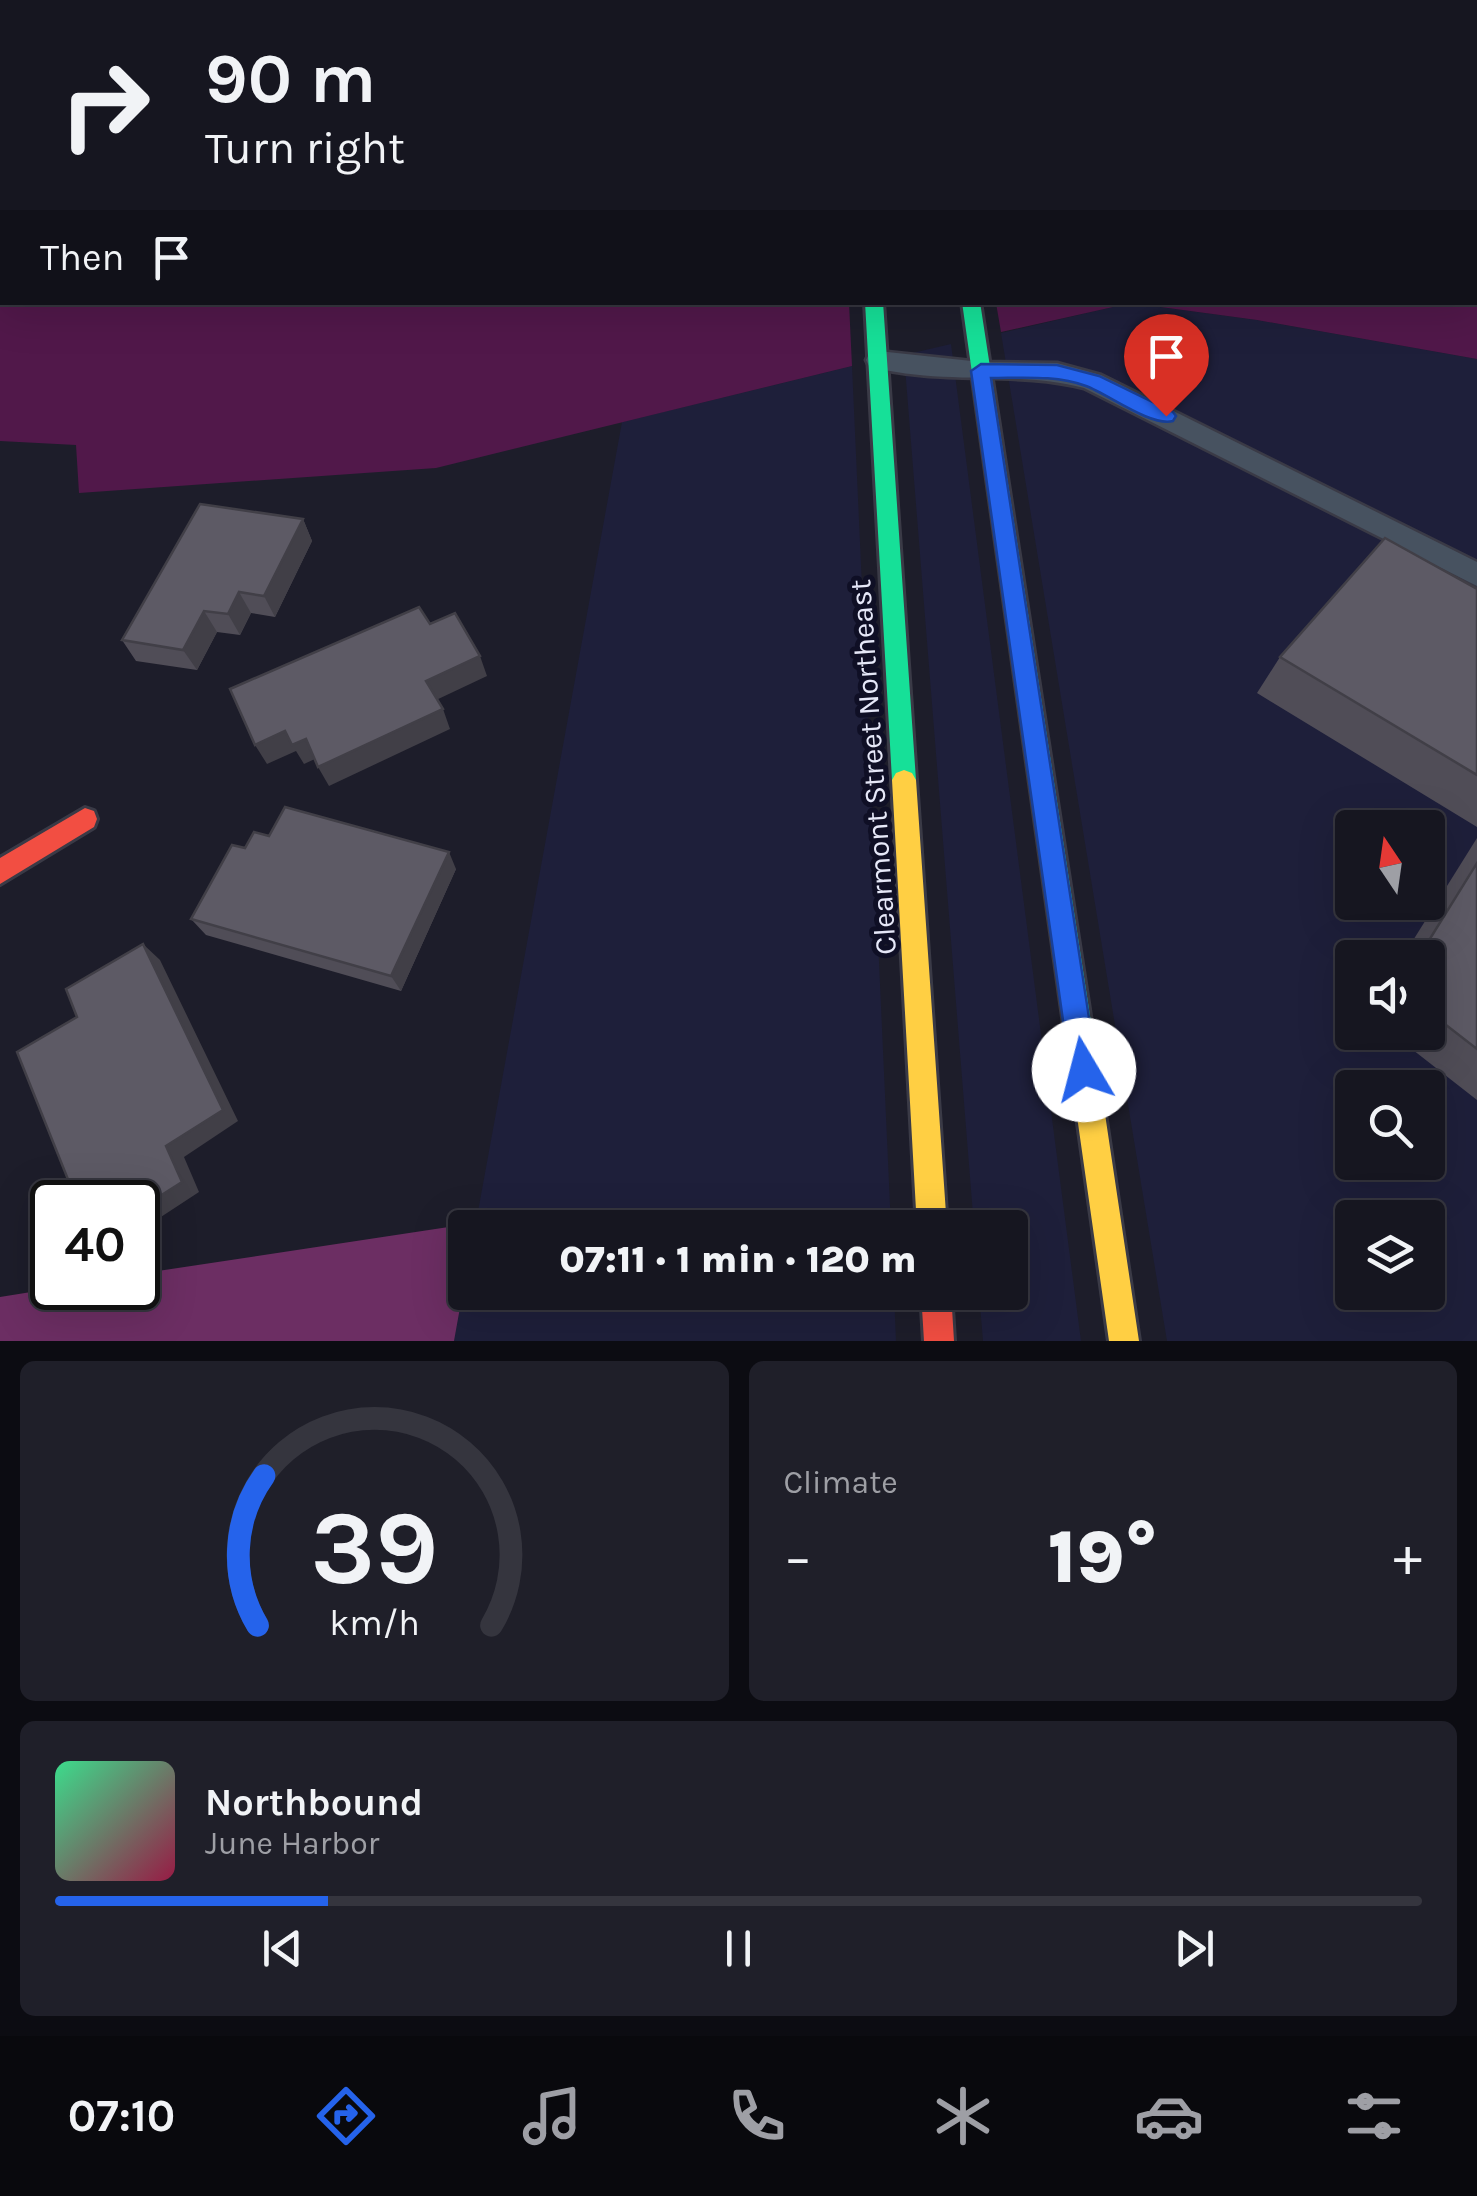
<!DOCTYPE html>
<html lang="en">
<head>
<meta charset="utf-8">
<style>
  body { margin:0; font-family:Karla,sans-serif; background:#1f1f29; color:#f1f3f6; height:100vh; display:flex; flex-direction:column; font-size:38px; white-space:nowrap }
  * { box-sizing:border-box; margin:0 }
  p { font-size:32px; color:#9e9fa5 }
  .icon { flex:none; width:55px; height:55px; fill:none; stroke:currentColor; stroke-width:2; stroke-linecap:round; stroke-linejoin:round }
  .map { position:relative; height:1341px; overflow:hidden }
  .details { display:flex; flex-direction:column; gap:20px; padding:20px; background:#0c0c12; flex:1 }
  .details>* { flex:none }
  .banner { position:absolute; left:0px; top:0px; width:1478px; height:305px; box-shadow:0 10px 40px #0002,0 0 0 2px #35353e; background:#161620; color:#f1f3f6; overflow:hidden }
  .needle { width:65px; rotate:347deg }
  .buttons { position:absolute; left:1335px; top:810px; display:grid; gap:20px }
  .buttons a { display:grid; place-items:center; width:110px; height:110px; border-radius:10px; background:#161620; box-shadow:0 10px 40px #0002,0 0 0 2px #35353e; font-size:50px }
  .speed { position:absolute; left:30px; top:1180px; display:flex; gap:20px; font-size:50px; font-weight:700; text-align:center }
  .speed>* { display:grid; place-content:center; width:130px; height:130px; border-radius:50%; background:#161620; box-shadow:0 10px 40px #0002,0 0 0 2px #35353e; line-height:1 }
  .speed .limit { border:5px solid #111; border-radius:15px; background:#fff; color:#111 }
  .pin { position:absolute; display:grid; place-items:center; width:85px; height:85px; color:#fff; margin:-102px -42px; border-radius:50% 50% 50% 0; rotate:-45deg; box-shadow:0 0 10px #0007 }
  .pin .icon { rotate:45deg }
  .me { position:absolute; width:110px; margin:-55px; rotate:352deg; stroke-linejoin:round; filter:drop-shadow(0 0 8px #0008) }
  .turn { display:flex; align-items:center; gap:35px; height:210px; padding:0 40px; font-size:45px }
  .turn .icon { width:130px; height:130px; stroke-width:2.5 }
  .turn b { display:block; font-size:70px; line-height:85px }
  .then { display:flex; align-items:center; height:95px; padding:0 40px; background:#0003; gap:20px; font-size:38px }
  .big { font-size:75px; font-weight:800; line-height:1.1 }
  .details .tile { flex:1; display:flex; flex-direction:column; justify-content:center; gap:15px; min-width:0; padding:0 35px; border-radius:15px; background:#1f1f29 }
  .details .dial { align-items:center; gap:0 }
  .dial svg { height:260px; overflow:visible; fill:none; stroke:#35353e; stroke-width:7; stroke-linecap:round; text-anchor:middle }
  .dial text { fill:#f1f3f6; stroke:none }
  .song { display:flex; align-items:center; gap:30px }
  .cover { width:120px; height:120px; border-radius:15px; background:linear-gradient(135deg,hsl(150 70% 55%),hsl(340 70% 35%)) }
  .played { height:10px; border-radius:5px; background:linear-gradient(90deg,#2563eb 20%,#35353e 20%) }
  .keys { display:flex; justify-content:space-around; direction:ltr }
  .heat { display:flex; justify-content:space-between; align-items:center; font-size:55px; direction:ltr }
  .details .tiles { flex:1; display:grid; gap:20px; grid-template-columns:1fr 1fr }
  .tile:last-child { grid-column:span 2 }
  .trip { position:absolute; left:448px; top:1210px; width:580px; height:100px; border-radius:10px; background:#161620; box-shadow:0 10px 40px #0002,0 0 0 2px #35353e; font-weight:800; line-height:100px; text-align:center }
  .tabs { display:flex; height:160px; justify-content:space-around; align-items:center; background:#09090d; color:#9e9fa5 }
  .tabs .icon { width:70px; height:70px }
  .tabs .on { color:#2563eb }
  .tabs b { font-size:45px; color:#f1f3f6 }
  .map>svg:first-child { display:block }
</style>
</head>
<body>
<div class="map">
<svg width="1477" height="1341" viewBox="0 0 1477 1341">
  <rect width="100%" height="100%" fill="#1d1d2a"/>
  <path fill="#1e1f3a" fill-rule="evenodd" d="M1130,303L1257,320L1477,359V1341H1167L1001,333ZM1352,828H1428V902H1352ZM1352,958H1428V1032H1352ZM1352,1088H1428V1162H1352ZM1352,1218H1428V1292H1352Z
    M951,344L1081,1341H983L979,1293L1010,1292V1228L974,1227L904,355Z
    M852,366L891,1227L475,1228L622,422Z
    M465,1280V1292L894,1293L896,1341H454Z"/>
  <path fill="#51184a" d="M0,0H835L2,2V302L849,303L852,366L436,468L79,493L76,445L0,441Z
    M945,0H1477V359L1257,320L1131,303L1001,332L996,303L1475,302V2Z"/>
  <path fill="#6c2e63" d="M475,1223V1227L465,1228V1280L454,1341H0V1297L56,1288H138V1274Z"/>
  <g fill="none" stroke-linecap="round" stroke-linejoin="round">
    <path fill="#1e404e" fill-rule="evenodd" d="M0,62L2,63V69L0,70Z
      M1475,152L1477,153V161L1475,160Z"/>
    <g stroke="#3a3a46" stroke-width="5">
      <path id="lane" d="M878,351L981,362L1057,363L1101,375L1477,562V586L1084,388C1015,370 939,386 869,366L866,360L869,354Z"/>
    </g>
    <g stroke="#3a3a46" stroke-width="6">
      <path id="fast" d="M848,0H862L863,2H849Z
        M865,302H883L916,780L912,787L904,790L896,787L892,780Z
        M962,302H980L1099,1074L1095,1084L1085,1088L1075,1084L1071,1074Z"/>
    </g>
    <g stroke="#3a3a46" stroke-width="6">
      <path id="slow" d="M904,770L912,773L916,780L947,1228H917L892,780L896,773Z
        M1085,1060L1095,1064L1099,1074L1139,1341H1109L1071,1074L1075,1064Z"/>
    </g>
    <g stroke="#3a3a46" stroke-width="6">
      <path id="jam" d="M919,0H933V2H919Z
        M85,808L94,811L97,819L94,827L0,884V858Z
        M921,1292H951L954,1341H924Z"/>
    </g>
    <use href="#lane" fill="#475260" fill-rule="evenodd"/>
    <use href="#fast" fill="#16e098" fill-rule="evenodd"/>
    <use href="#slow" fill="#ffcf43" fill-rule="evenodd"/>
    <use href="#jam" fill="#f24e42" fill-rule="evenodd"/>
  </g>
  <path fill="#504d57" d="M303,519L312,541L275,617L251,613L240,635L217,632L197,670L136,661L122,640Z
    M1477,589V827L1257,693L1280,657Z
    M269,836L456,869L401,991L206,935L191,919L245,848Z
    M1477,838V1100L1390,1032H1428V958H1402Z"/>
  <path fill="#413f47" d="M303,519L312,541L275,617L264,596Z
    M239,592L251,613L240,635L228,614Z
    M204,611L217,632L197,670L183,650Z
    M480,656L487,676L434,701L426,681Z
    M443,709L450,729L329,786L318,767Z
    M285,731L306,739L317,758L304,764L296,751L267,764L255,745Z
    M449,852L456,869L401,991L391,976Z
    M143,944L160,960L238,1121L184,1157L199,1192L138,1232V1210L166,1146Z
    M95,1191L112,1202H78Z"/>
  <path fill="#5d5a65" stroke="#413f47" stroke-width="2.5" d="M200,504L303,519L264,596L239,592L228,614L204,611L183,650L122,640Z
    M1385,538L1477,589V775L1280,657Z
    M419,607L430,624L455,613L480,656L426,681L443,709L318,767L306,739L292,745L285,731L255,745L230,689Z
    M285,807L449,852L391,976L191,919L232,845L245,848L254,832L269,836Z
    M1477,863V1049L1428,1011V958H1418Z
    M143,944L223,1110L166,1146L182,1182L138,1210V1202H100L95,1191L77,1202L17,1052L77,1017L66,989Z"/>
  <path fill="#2563eb" stroke="#184099" stroke-width="2.5" d="M981,364L1057,365L1099,376L1173,412L1176,416L1173,421C1151,427 1108,394 1086,386C1056,375 1023,378 991,378L1097,1070L1093,1079L1084,1083L1074,1079L1070,1070L971,371Z"/>
  <g text-anchor="middle" stroke-width="10" stroke-linejoin="round" paint-order="stroke">
    <g font-size="30" fill="#e6e8f8" stroke="#0f0f25">
      <text transform="translate(873 767) rotate(-94)" y="10">Clearmont Street Northeast</text>
    </g>
  </g>
</svg>
<div class="buttons">
<a><svg class="needle" viewBox="-14 -14 28 28"><path d="M0-13l5 13h-10z" fill="#e53935"/><path d="M0 13l5-13h-10z" fill="#9e9fa5"/></svg></a>
<a><svg class="icon" aria-label="sound" viewBox="0 0 24 24"><path d="M4 9h4l5-4v14l-5-4H4zM17 9q2 3 0 6"/></svg></a>
<a><svg class="icon" aria-label="search" viewBox="0 0 24 24"><circle cx="10" cy="10" r="6"/><path d="M15 15l6 6"/></svg></a>
<a><svg class="icon" aria-label="layers" viewBox="0 0 24 24"><path d="M12 4l9 5-9 5-9-5zM3 14l9 5 9-5"/></svg></a>
</div>
<div class="speed"><div class="limit">40</div></div>
<div class="pin" style="left:1166px;top:416px;background:#d93025"><svg class="icon" aria-label="arrive" viewBox="0 0 24 24"><path d="M6 21V4h12l-3 4 3 4H6"/></svg></div>
<svg class="me" style="left:1084px;top:1070px" viewBox="-20 -20 40 40"><circle r="19" fill="#fff"/><path d="M0-13L10 11 0 6-10 11z" fill="#2563eb"/></svg>
<div class="trip">07:11 · 1 min · 120 m</div>
<div class="banner">
<div class="turn"><svg class="icon" aria-label="right" viewBox="0 0 24 24"><path d="M7 20v-9h11M14 6l5 5-5 5"/></svg><div><b>90 m</b>Turn right</div></div>
<div class="then">Then<svg class="icon" aria-label="arrive" viewBox="0 0 24 24"><path d="M6 21V4h12l-3 4 3 4H6"/></svg></div>
</div>
</div>
<section class="details">
<div class="tiles">
<div class="tile dial"><svg viewBox="0 0 100 80">
<path d="M14 69A42 42 0 1 1 86 69"/>
<path d="M14 69A42 42 0 0 1 16 23" stroke="#2563eb"/>
<text x="50" y="56" font-size="32" font-weight="700">39</text>
<text x="50" y="72" font-size="11">km/h</text>
</svg></div>
<div class="tile"><p>Climate</p>
<div class="heat"><a>−</a><b class="big">19°</b><a>+</a></div>
</div>
<div class="tile">
<div class="song"><i class="cover"></i><div><b>Northbound</b><p>June Harbor</p></div></div>
<div class="played"></div>
<div class="keys"><svg class="icon" aria-label="previous" viewBox="0 0 24 24"><path d="M18 5L8 12l10 7zM5 5v14"/></svg><svg class="icon" aria-label="pause" viewBox="0 0 24 24"><path d="M8 5v14M16 5v14"/></svg><svg class="icon" aria-label="next" viewBox="0 0 24 24"><path d="M6 5l10 7-10 7zM19 5v14"/></svg></div>
</div>
</div>
</section>
<nav class="tabs">
<b>07:10</b>
<svg class="icon on" aria-label="directions" viewBox="0 0 24 24"><path d="M12 3l9 9-9 9-9-9zM9 14v-3h6M13 9l2 2-2 2"/></svg>
<svg class="icon" aria-label="music" viewBox="0 0 24 24"><path d="M9 18V5l10-2v13"/><circle cx="6" cy="18" r="3"/><circle cx="16" cy="16" r="3"/></svg>
<svg class="icon" aria-label="phone" viewBox="0 0 24 24"><path d="M5 4h4l2 5-3 2q2 4 5 5l2-3 5 2v4C11 20 4 13 5 4z"/></svg>
<svg class="icon" aria-label="climate" viewBox="0 0 24 24"><path d="M12 3v18M4 7l16 10M4 17L20 7"/></svg>
<svg class="icon" aria-label="car" viewBox="0 0 24 24"><path d="M5 17H2v-5l4-1 3-4h7l3 4 3 1v5h-3M9 17h6M6 11h13"/><circle cx="7" cy="17" r="2"/><circle cx="17" cy="17" r="2"/></svg>
<svg class="icon" aria-label="filters" viewBox="0 0 24 24"><path d="M4 7h16M4 17h16"/><circle cx="9" cy="7" r="2"/><circle cx="15" cy="17" r="2"/></svg>
</nav>
</body>
</html>
